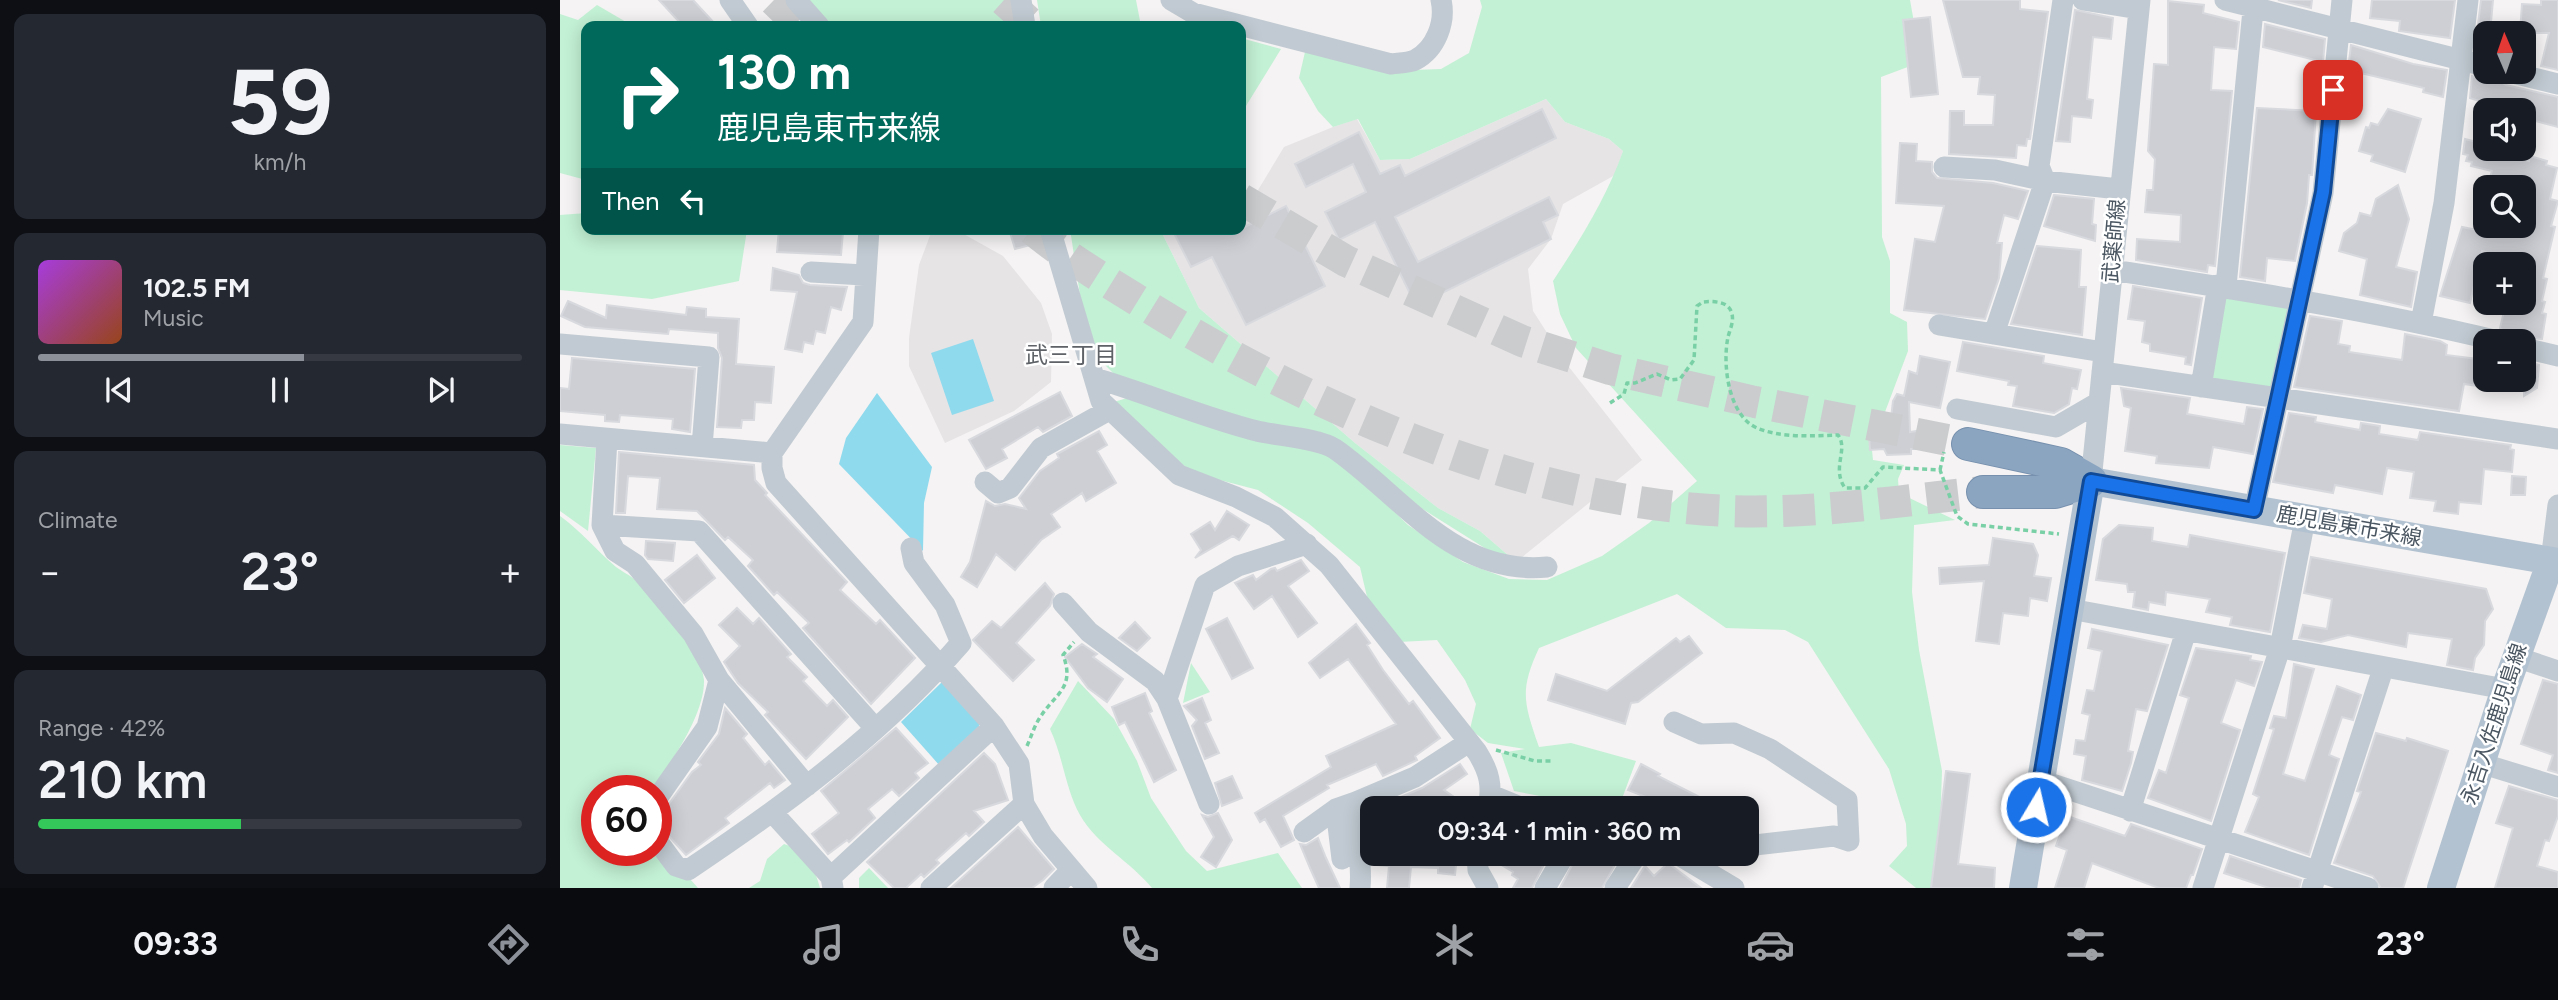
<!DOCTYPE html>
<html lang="en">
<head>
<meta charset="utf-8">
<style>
  body { margin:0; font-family:Figtree,"Noto Sans JP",sans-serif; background:#242831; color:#f1f3f6; height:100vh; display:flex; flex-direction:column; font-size:26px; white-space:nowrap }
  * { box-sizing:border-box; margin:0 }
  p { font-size:23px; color:#9ea1a6 }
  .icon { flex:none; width:38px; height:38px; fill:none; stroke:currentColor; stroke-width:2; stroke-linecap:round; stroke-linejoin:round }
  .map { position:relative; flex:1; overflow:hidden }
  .details { display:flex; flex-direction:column; gap:14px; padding:14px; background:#0d0f14; width:560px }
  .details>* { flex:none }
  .top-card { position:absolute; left:21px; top:21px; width:665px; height:214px; border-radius:14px; box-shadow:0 4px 18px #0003; background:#00695c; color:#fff; overflow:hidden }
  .needle { width:46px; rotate:358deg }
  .buttons { position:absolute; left:1913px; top:21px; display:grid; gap:14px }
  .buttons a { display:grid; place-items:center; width:63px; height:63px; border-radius:14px; background:#171b24; box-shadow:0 4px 18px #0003; font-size:35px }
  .speed { position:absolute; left:21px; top:775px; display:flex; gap:14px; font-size:35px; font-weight:700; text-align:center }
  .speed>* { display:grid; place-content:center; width:91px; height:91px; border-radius:50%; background:#171b24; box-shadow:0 4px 18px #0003; line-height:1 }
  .speed .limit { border:10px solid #d22; background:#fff; color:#111 }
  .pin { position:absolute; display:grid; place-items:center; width:60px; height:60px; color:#fff; margin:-30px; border-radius:14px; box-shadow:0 4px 10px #0006 }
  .me { position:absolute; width:77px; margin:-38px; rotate:9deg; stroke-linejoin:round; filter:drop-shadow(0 0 5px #0008) }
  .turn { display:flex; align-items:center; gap:24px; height:147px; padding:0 21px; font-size:32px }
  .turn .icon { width:91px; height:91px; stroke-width:2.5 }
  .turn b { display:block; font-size:49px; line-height:60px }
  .then { display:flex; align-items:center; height:66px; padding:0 21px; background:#0003; gap:14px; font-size:26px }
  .big { font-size:52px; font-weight:600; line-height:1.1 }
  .details .card { flex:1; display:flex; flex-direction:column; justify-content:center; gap:10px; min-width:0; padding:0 24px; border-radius:14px; background:#242831 }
  .details .dial { align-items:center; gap:0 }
  .dial b { font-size:91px; line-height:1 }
  .song { display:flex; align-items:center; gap:21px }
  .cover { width:84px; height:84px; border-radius:10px; background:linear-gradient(135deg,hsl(280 70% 55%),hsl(20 70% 35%)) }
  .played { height:7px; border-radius:4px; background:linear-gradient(90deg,#8c9099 55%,#363941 55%) }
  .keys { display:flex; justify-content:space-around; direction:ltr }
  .heat { display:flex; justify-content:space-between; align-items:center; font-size:38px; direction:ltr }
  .charge { height:10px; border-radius:5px; background:linear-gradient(90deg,#34c759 42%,#363941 0) }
  .trip { position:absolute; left:800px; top:796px; width:399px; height:70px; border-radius:14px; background:#171b24; box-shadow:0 4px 18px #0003; font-weight:600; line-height:70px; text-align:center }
  .tabs { display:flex; height:112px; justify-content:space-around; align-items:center; background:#090b0e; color:#9ea1a6 }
  .tabs .icon { width:49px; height:49px }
  .tabs .current { color:#8c9099 }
  .tabs b { font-size:32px; color:#f1f3f6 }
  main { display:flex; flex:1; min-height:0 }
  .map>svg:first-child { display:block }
</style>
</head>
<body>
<main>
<section class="details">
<div class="card dial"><b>59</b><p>km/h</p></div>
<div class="card">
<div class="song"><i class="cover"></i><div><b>102.5 FM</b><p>Music</p></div></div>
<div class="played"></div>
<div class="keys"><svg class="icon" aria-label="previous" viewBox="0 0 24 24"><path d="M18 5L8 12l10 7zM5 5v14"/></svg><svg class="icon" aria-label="pause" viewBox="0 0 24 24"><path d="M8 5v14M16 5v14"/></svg><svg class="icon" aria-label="next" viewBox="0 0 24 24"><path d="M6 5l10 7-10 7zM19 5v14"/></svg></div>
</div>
<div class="card"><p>Climate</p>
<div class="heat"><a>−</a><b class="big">23°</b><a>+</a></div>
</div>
<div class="card"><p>Range · 42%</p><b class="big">210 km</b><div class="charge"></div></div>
</section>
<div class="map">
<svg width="1998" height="888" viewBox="0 0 1998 888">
  <rect width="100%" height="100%" fill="#f5f3f3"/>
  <path fill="#e6e4e5" d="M986,99L1005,122L1049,139L1063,151L1055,175L1003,204L991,239L968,269L973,311L1009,367L1082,460L956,562L920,531L878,508L795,443L639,308L600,229H681V192L692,200L724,147L773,127L797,119L820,160L850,159Z
    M400,232L443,256L481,303L492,334L491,382L454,411L385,443L349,366V338L359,265L371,233Z"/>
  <path fill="#c3f1d5" d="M238,0H453L458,26H260Z
    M477,0H576L581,26H481Z
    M920,0H1350L1358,45L1353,65L1321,77L1322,237L1330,261V313L1347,322L1348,351L1325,412L1310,431L1313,460L1344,465L1338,479L1339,493L1395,520L1354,525L1352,592L1359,650L1382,771L1378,888H1356L1329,866L1347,846L1346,824L1329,769L1248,642L1225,630L1166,628L1117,594L979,648C959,691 964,703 979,747L1011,743L1076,761L1060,804L1012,802L954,791L941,753L965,749L928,743L910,729L916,704L905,680L877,640L839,642L808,601L800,567L748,523L698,490L633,473L585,434L554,402L570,397L774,453L848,525L903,562L949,579L987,580L1042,556L1089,523L1137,481L1016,348L1000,314L993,281C1020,240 1047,197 1063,151L1049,139L1005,122L986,99L850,159L820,160L798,119L773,127L758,111L739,78L745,52L854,70L881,69L909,53L922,7Z
    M37,5L73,26H26V180L0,173V14L18,20Z
    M681,38L721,49L681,114Z
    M26,213V229L187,230L179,281L92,299L0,290V215Z
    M510,229H600L639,308L795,443L878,508L920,531L956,562L939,557L826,486L772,442L568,388L543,363L523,315Z
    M1665,296L1729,306L1713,392L1649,381Z
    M0,445L36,448L28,531L0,511Z
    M0,516C21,531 36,550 56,567C61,571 68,574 74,579C94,595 143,654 144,680C145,715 110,763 92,791H37V850H96V841L138,888H0Z
    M631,663L650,692L623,703Z
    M518,681L554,719L577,761L591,798L626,851L647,871L718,853L742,888H592C570,861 538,846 520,815C505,788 503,756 490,729Z
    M224,844C245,850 255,868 260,888H189L200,881L207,859Z
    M309,868L328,888H299V878Z"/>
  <path fill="#90daee" d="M413,339L434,401L392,415L371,353Z
    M317,393L372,467L364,503L363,551L279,464L286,438Z
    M382,682L419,720V728L380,766L341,722Z"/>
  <path fill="#cdcfd5" stroke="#d7d9de" stroke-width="2" d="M99,0H133L157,26H123Z
    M1383,0H1460V9L1488,12L1470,139H1467L1466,146L1457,145L1456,158L1389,154L1390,111H1404V125H1433L1435,95L1418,94L1420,77H1403Z
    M1718,0H1752L1751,8Z
    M1812,0H1895L1890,38L1839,31L1840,21L1810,18Z
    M1921,0H1933L1930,33H1925V42L1916,41Z
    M1981,0H1998V70L1981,66L1989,33H1960L1962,4L1981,5Z
    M1608,1L1644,5L1643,13L1679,22L1676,49L1654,47L1651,90L1672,91L1655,266L1648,265L1647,272L1576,260L1577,239L1620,242L1621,215L1585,212L1587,190H1593L1595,159L1588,151L1594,64L1608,65Z
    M1515,10L1553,18L1551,39L1533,37L1527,99L1533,100L1531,118L1512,116L1510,142L1496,141Z
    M1370,17L1378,94L1351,97L1343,20Z
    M1705,24L1765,39L1763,62L1703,47Z
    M1791,45L1853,64L1887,70L1883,97L1863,92L1864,88L1788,70Z
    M1912,76L1922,79L1933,76L1946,85L1998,97V127L1964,118V110H1931L1932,105L1910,98Z
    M1697,108L1756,111L1752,175H1749L1747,203L1735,261L1707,258L1705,281L1680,277Z
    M982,109L996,138L835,217L858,262L989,197L998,215L983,222L991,239L856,306L815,222L779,240L765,212L806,192L793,164L746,187L735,164L799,132L820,174L840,165L845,176Z
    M1828,109L1861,119L1845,172L1811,161L1813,155L1799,151L1806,127L1809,128L1811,123L1818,125Z
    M1905,139L1925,144V149H1938L1937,154L1969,161L1970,156L1987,161L1986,165L1997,168L1990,199L1998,201L1991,226L1995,227L1983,278L1987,279L1982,301L1985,302L1982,313L1986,314L1982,339L1950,336L1940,328L1946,303H1964V263L1922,251L1910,303L1880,296L1902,227L1917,230L1918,226H1965L1975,187H1927L1932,171L1911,166L1912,162L1906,161L1908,155L1903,154Z
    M1340,143L1357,144L1356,161L1372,162V172L1377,178L1433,183L1468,191L1458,219L1444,215L1437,243H1442L1439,278L1425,319L1344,310L1355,239L1375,242L1384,206L1336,203Z
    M1838,185L1849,219L1836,267L1857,272L1851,307L1800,295L1807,259L1779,251L1784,233L1797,223L1800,213L1811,216L1816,199Z
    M1494,195L1534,199L1532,224L1536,225L1535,241L1484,226Z
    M726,206L765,286L686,325L652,257L631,267L612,229H681Z
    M219,229L283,232L281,255L217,252Z
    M449,229H474L478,243L455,249Z
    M1477,246L1521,250L1519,287H1526L1522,335L1451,324Z
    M213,268L239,275L243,283L250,285L287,287L281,310L271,307L265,333L256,331L253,344L244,342L242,352L225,349L237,292L211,290Z
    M1573,286L1642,298L1631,365L1625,364L1626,357L1590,351V344L1582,342L1585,321L1568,319Z
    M8,301L46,318L47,305L126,315L127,307L146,309V317L179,319L176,364L214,367L211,403L195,402L194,420H182L181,428L157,427L162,358L158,348V333L109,329L108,334L25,327L1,316Z
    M1750,316L1782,321L1778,344L1790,346L1789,352L1842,360L1845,334L1880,341L1887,345L1886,355L1925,360V387L1904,384L1899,411L1734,387Z
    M1403,342L1484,356L1483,363L1521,370L1517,389L1512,388L1509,404L1494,413L1453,406L1457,386L1448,385L1449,381L1397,371Z
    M1360,356L1390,362L1380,408L1349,402L1350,432L1357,431V449H1351V454L1327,455L1324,449L1310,450L1309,434L1323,433L1330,427L1333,401L1337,394L1344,396L1349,371L1357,374Z
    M12,358L135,369L130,432L112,429L113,419L60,415L59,422L45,421V415L0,411V388L9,389Z
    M1964,361L1979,365L1977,388L1964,396Z
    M1561,388L1630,398L1627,414L1684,424L1687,407L1703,409L1693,454L1653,447L1649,468L1596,463L1597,456L1565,451L1571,408L1564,406Z
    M500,392L512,416L483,432L478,427L442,449L447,458L426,469L409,440Z
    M1729,413L1756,417L1755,422L1800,430L1801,423L1820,426L1819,434L1858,440L1860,432L1951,445L1950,449L1954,450L1952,472L1924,469L1921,504L1899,502L1898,514L1874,511L1876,501L1850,498L1854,472L1827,468L1822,494L1775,485L1773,493L1713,482Z
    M539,431L547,445L537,451L556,483L526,501L522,493L491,514L500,527L481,540L455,570L436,554L417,587L401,577L410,562L426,501L435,506L445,504L466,509L459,498L480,471L499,458L497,454Z
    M59,452L194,465L195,480L207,493L205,495L287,582L280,590L316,624L320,620L355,658L311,704L243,628L249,623L217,592L214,595L188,566L193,560L168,537L165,540L137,511L97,509L100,478L68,476L65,513H56Z
    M1952,476L1966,477L1965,495H1951Z
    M667,511L689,525L679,540L673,536L635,558L641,550L631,534L650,522L655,530Z
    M1559,525L1593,528L1592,541L1628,547L1630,535L1725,553L1710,632L1670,625L1672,617L1646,612L1650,599L1606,592L1605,605L1589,602L1588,610L1573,607L1575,592H1568L1567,584L1536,580L1543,539Z
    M1433,538L1473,544L1478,555L1474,576L1491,578L1487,601L1470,598L1468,616L1443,613L1439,644L1416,641L1424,581L1380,584L1379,568L1429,565Z
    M86,541L115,543L113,561L88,559L85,555Z
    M137,555L155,578L124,603L105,580Z
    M1751,557L1926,589L1933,609L1925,621L1924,645L1915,658L1913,670L1887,665L1892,639L1848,633L1846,647L1788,635L1761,642L1739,638L1743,625L1767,629L1772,599L1744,593Z
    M741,560L749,571L728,586L757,623L738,637L712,596L694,609L675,583L693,575L696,580L711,569L715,568L717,571Z
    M485,583L494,594L490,606L456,643L474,660L453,681L413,640L432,621L441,628Z
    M177,608L193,624L199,618L231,654L227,657L247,677L243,681L267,706L273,700L288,717L246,759L205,715L208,712L178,683L164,662L180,646L159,625Z
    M667,618L693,668L672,679L646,629Z
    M575,622L590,638L577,651L559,638Z
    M796,624L810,643L807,645L823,670L849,704L853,701L880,738L855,756L857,760L823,776L816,764L767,785L769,788L723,816L734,840L721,847L705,819L700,822L695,813L771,767L766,756L836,724L788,659L760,678L749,663Z
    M1532,629L1608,645L1587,711L1576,709L1568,751L1573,752L1571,763L1562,791L1522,780L1526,756L1514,754L1516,740L1525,741L1530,715L1522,713L1527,690L1534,691L1542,651L1528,648Z
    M1129,636L1142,653L1078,702L1071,703L1065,724L988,700L996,674L1047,691L1116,638L1120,642Z
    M522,644L537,654L533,657L563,679L547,702L528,688L505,657Z
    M1636,648L1691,656L1690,660L1702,662L1694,686L1676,680L1661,723L1680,730L1651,821L1588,798L1599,770L1606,773L1629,698L1620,695Z
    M1734,664L1754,669L1723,774L1745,781L1777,686L1801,695L1793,720L1782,717L1769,755L1779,759L1749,855L1685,832L1699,797L1693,794L1714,729L1710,728L1714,716L1726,718Z
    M1983,680L1998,684V773L1988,770L1993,755L1961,744Z
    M585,693L592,711L589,713L616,770L594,782L565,722L559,725L552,707Z
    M642,698L651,720L645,723L659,753L645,759L632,726L637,720L624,706Z
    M165,708L187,734L183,738L205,765L209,761L225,780L214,788L210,783L165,818L169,823L126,855L96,822V813L106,808L132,772L141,765L138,762L159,734Z
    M336,728L368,763L355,773L359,778L339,796L332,789L308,809L315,818L289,842L287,840L268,854L252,834L279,813L261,791Z
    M1816,733L1846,741L1847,738L1888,751L1843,888H1821L1813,876L1774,863L1801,792L1797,791Z
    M424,753L435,764L448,800L414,811L424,822L409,836L406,833L376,860L379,863L364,877L361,874L346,888H334L307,862Z
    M900,764L907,774L884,790L910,808H840L836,799L862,788Z
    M1081,764L1100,774L1098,776L1161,808H1113L1068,790Z
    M1386,771L1410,774L1398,864L1435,868L1434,888H1371Z
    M672,776L682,798L662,806L655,783Z
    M1949,786L1998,800V816L1989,841L1985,840L1977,866L1998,872V888H1935L1953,828L1936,823Z
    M658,813L672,840L656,867L641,857L654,837L642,815L648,817Z
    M1507,816L1565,836L1571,824L1642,849L1633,875H1631L1626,888H1599L1532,863L1524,888H1495L1507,850L1496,846Z
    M458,827L494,869L483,880L472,888H391Z
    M758,838L766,858L780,888H759L750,868L740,844L746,845Z
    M819,854H897L895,875L878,873V868L851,867L849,888H827L829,866L818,865Z
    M930,854H968L984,864L972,888H953L958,879L952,875L953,872L930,858Z
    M1018,854H1061L1042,888H1000Z
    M1670,856L1741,880L1739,888H1709L1664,873Z
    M1108,863L1141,888H1071L1085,866L1094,876Z"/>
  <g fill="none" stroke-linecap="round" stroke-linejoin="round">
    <path stroke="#caccce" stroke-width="32" stroke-dasharray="32 16" stroke-linecap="butt" d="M214,0L241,26
      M444,0L473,26
      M681,199L786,261L962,341L1050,369L1195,402L1408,444
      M472,229C506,257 545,280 582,303C751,409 967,503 1170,511C1254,514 1339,501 1423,492"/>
    <g stroke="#7690ad" stroke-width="34">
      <path id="highway" d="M1408,444L1501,464L1531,481
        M1423,492H1495L1531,481"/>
    </g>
    <path stroke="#7ad0a6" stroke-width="3.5" stroke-dasharray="5 3.5" stroke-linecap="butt" d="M1050,403L1064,394L1067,383H1075L1097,374L1111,380L1120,379L1134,360L1137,306L1143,302C1152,301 1167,301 1171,311C1175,320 1170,329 1168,337C1162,366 1169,416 1197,428C1220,438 1253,436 1278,435C1289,449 1271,468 1285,488H1305L1323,467L1380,470L1397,516L1408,524L1499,534
      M1380,470L1384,452
      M467,746C471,737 474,727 479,719C494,694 516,689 503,655L514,642
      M936,750L975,761H993"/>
    <path stroke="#c1cad2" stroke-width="21" d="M170,0L188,26
      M236,0L259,26
      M461,0L465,26
      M611,0L633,13L831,64C838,63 849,63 855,60C876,49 886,22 881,0
      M1503,0L1479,166L1485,181L1559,189
      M1523,0L1579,9
      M1665,0L1925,66
      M1949,72L1998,84
      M1384,167L1435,170L1485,181L1434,334
      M309,229L303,322L212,453V468L216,483L434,726L459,764L464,804L483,836L527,888
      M490,229L541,401L619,475L676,497L715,517L769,565L917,752C929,771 933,786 928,808
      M1552,270C1681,290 1810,310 1938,341
      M251,272L304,275
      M1666,286L1694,0
      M1861,323L1884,203L1908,0
      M1379,325L1543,352
      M0,344L149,357L142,447
      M1964,348L1998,356
      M1542,372L1998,439
      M535,378C589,394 642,417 697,431C717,436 759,438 775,449C842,496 894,576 987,567
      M1641,387L1658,285
      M1397,409L1496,427L1539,402
      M0,434L212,453
      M47,439L42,525L55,551L75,564L133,634L159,680L147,727L96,800
      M1531,481L1580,0
      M425,482L438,493L450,488L481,448L549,410
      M1694,510L1763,193L1782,0
      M42,525L139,531L315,728
      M1991,561L1998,505
      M503,603L529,632L595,681L607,699
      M1510,609L1945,689
      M1956,657L1998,671
      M159,680L247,786
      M1114,722L1141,734L1174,733L1210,749L1287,800L1289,841L1274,836L1186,846
      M1920,763L1998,787
      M1480,780L1808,888
      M931,795L963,808
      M649,804L607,699L645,585L678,566L747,544
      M776,809L782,859
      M1570,811L1626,631
      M213,813L271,877L273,888
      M744,832L776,809L796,802
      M96,839L116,866L128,870C227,804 323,733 401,643L385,605L354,563L351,548
      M917,854L918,870L928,888
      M1117,854L1174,888
      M271,877L434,726
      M371,888L464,804
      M494,888L511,870
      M800,888C803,859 794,832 796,802L855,777L909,742
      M985,888L1005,854
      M1055,888L1077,854
      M1643,888L1720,648L1745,519
      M1752,888L1823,669"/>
    <path stroke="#b3c2d1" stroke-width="28" d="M1463,888L1531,481L1998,562
      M1881,888L1945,689L1991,561"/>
    <use href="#highway" stroke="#8ba5c1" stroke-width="32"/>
  </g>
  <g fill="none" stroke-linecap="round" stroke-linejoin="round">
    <g stroke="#114b97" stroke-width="18">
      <path id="route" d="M1476,807L1531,481L1694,510L1763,192L1773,90"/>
    </g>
    <use href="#route" stroke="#1a73e8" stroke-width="12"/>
  </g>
  <g text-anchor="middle" stroke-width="5" stroke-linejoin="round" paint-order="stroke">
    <g font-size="21" fill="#4a5661" stroke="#fff">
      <text transform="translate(1554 241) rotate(-85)" y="7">武薬師線</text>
      <text transform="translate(1789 526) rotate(10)" y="7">鹿児島東市来線</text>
      <text transform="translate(1934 724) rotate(-72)" y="7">永吉入佐鹿児島線</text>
    </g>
    <g font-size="23" fill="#5f6368" stroke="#fff">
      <text x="511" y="363">武三丁目</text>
    </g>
  </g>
</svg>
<div class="buttons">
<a><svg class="needle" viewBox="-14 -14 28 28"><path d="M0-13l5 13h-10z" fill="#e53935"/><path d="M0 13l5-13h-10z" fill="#9ea1a6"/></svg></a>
<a><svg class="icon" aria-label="sound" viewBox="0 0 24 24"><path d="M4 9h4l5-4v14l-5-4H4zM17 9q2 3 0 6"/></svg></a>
<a><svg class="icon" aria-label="search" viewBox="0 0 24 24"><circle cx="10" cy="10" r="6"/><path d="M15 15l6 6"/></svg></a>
<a>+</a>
<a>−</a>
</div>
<div class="speed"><div class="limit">60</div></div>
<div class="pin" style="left:1773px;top:90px;background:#d93025"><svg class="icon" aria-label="arrive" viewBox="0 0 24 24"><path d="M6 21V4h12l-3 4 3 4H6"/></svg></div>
<svg class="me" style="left:1476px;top:807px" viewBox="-20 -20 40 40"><circle r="17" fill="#1a73e8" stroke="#fff" stroke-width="3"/><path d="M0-11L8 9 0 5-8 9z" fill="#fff"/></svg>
<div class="trip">09:34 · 1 min · 360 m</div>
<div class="top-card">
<div class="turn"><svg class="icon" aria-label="right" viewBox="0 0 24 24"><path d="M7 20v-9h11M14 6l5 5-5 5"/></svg><div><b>130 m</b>鹿児島東市来線</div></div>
<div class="then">Then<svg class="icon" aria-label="left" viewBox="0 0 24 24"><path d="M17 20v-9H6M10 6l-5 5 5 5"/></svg></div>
</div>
</div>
</main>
<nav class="tabs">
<b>09:33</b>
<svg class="icon current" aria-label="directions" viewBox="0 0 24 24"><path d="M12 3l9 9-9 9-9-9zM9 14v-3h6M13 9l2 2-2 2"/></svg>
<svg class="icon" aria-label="music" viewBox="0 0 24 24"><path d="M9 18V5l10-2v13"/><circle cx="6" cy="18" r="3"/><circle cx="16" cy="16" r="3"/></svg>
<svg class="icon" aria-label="phone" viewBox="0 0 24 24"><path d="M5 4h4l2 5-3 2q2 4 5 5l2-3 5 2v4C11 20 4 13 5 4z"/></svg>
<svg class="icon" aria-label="climate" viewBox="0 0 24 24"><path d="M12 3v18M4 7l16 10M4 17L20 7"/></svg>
<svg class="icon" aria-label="car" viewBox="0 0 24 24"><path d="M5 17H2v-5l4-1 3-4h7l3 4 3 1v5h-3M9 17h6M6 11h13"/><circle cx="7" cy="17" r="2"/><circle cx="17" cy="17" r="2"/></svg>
<svg class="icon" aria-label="filters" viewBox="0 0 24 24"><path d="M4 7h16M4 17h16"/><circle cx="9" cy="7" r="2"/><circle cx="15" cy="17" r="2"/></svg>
<b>23°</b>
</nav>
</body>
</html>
